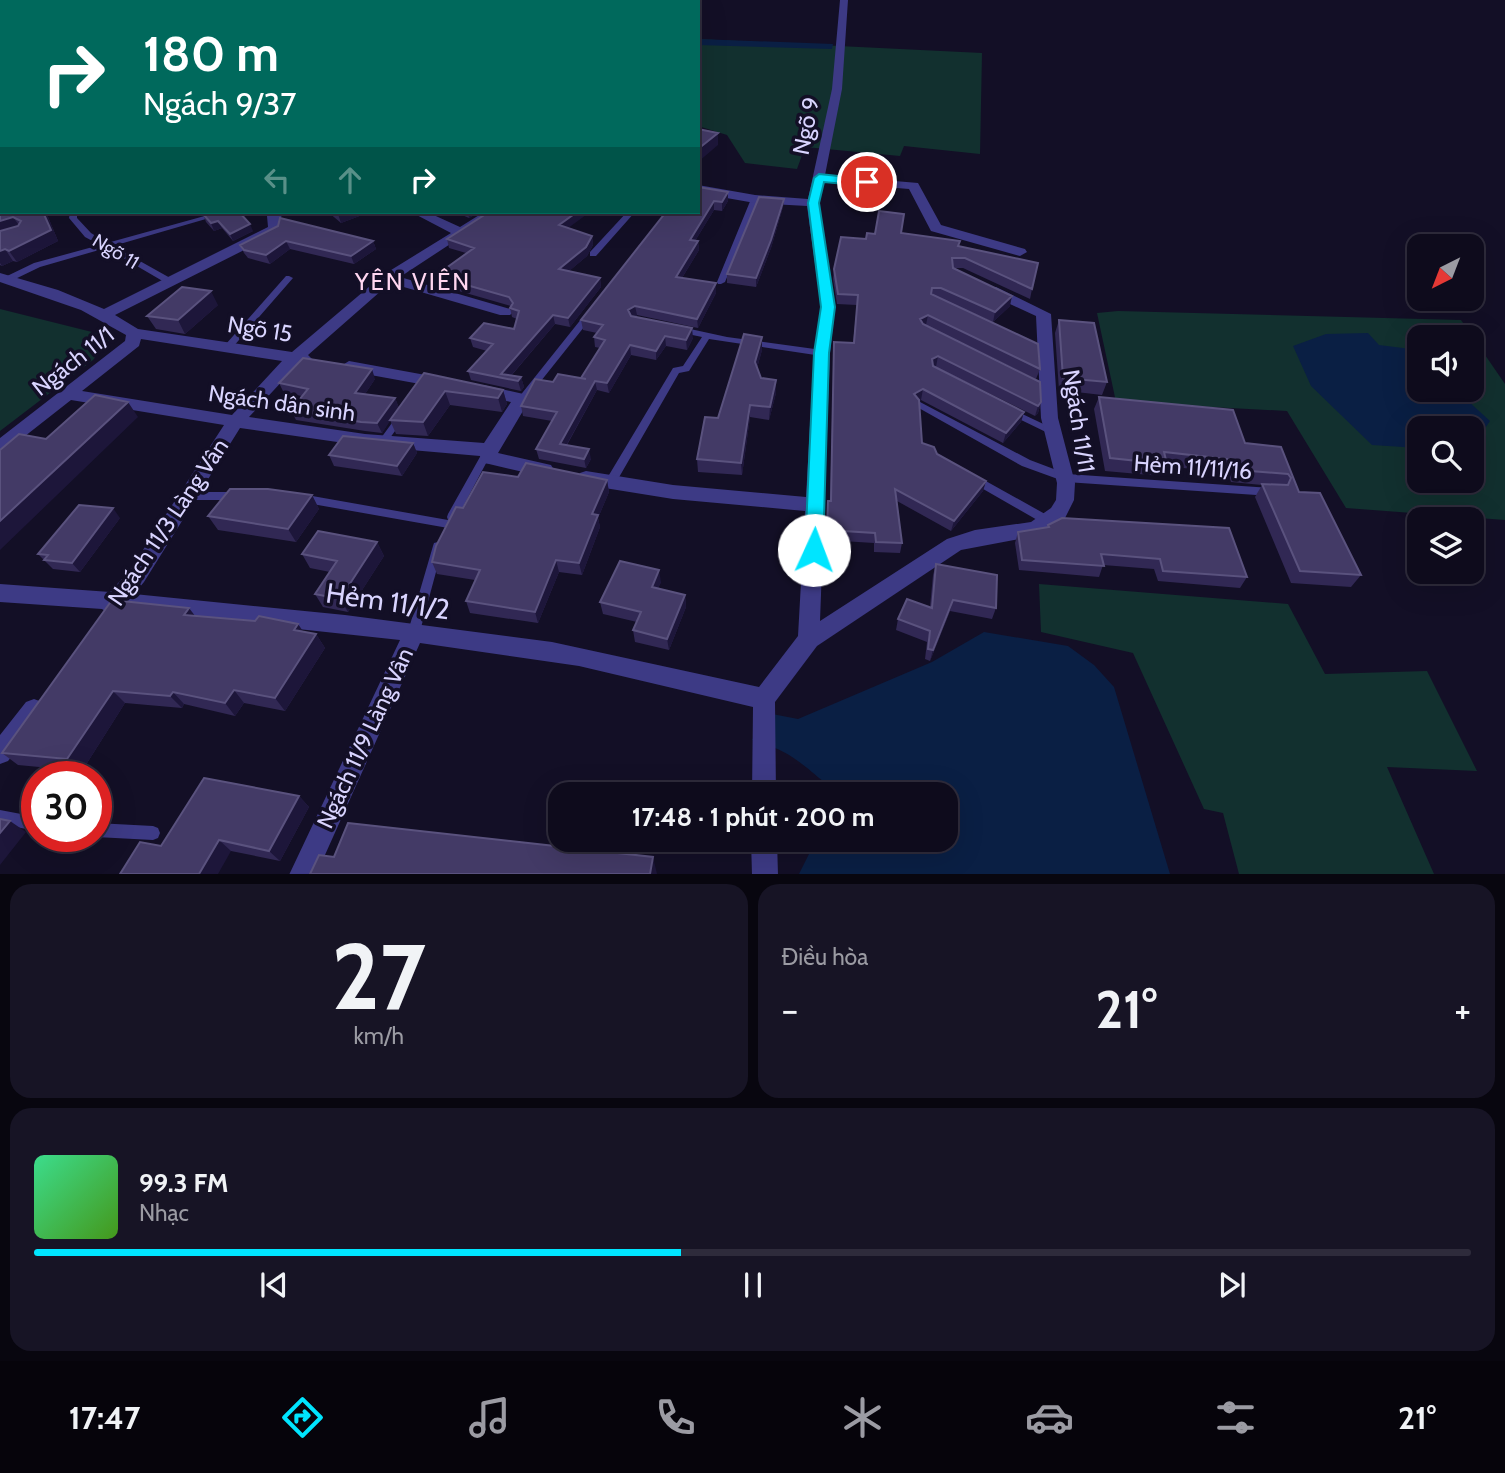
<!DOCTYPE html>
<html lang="vi">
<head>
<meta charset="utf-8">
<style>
  body { margin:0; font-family:Cabin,sans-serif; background:#171425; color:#f1f3f6; height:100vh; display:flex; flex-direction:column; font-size:26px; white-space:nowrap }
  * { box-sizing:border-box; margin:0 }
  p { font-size:23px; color:#9b9ba3 }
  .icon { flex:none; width:38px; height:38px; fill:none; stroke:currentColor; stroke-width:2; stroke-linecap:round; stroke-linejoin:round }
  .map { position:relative; height:874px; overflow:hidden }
  .panel { display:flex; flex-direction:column; gap:10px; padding:10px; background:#08060f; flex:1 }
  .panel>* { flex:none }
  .top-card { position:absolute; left:0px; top:0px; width:700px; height:214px; box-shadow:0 7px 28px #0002,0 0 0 2px #2e2b3b; background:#00695c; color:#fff; overflow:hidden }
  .needle { width:46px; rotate:222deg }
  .fabs { position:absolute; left:1407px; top:234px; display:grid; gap:14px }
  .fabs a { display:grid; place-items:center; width:77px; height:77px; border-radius:14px; background:#0e0b1c; box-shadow:0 7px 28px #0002,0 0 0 2px #2e2b3b; font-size:35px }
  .speed { position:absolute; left:21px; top:761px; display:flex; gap:14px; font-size:35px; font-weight:700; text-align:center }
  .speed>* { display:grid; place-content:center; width:91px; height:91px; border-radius:50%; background:#0e0b1c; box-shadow:0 7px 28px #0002,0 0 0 2px #2e2b3b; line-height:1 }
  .speed .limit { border:10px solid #d22; background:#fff; color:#111 }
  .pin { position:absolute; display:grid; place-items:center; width:60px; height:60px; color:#fff; margin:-30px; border:4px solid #fff; border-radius:50%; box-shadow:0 2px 7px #0007 }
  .me { position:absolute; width:77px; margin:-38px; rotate:2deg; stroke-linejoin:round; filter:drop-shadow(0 0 5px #0008) }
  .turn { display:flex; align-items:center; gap:24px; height:147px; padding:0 28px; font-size:32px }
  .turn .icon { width:91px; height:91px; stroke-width:2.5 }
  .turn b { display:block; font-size:49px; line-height:60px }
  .lanes { display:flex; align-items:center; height:66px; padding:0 28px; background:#0003; justify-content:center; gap:35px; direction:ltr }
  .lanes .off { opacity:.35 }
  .big { font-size:52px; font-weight:700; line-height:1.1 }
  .panel .tile { flex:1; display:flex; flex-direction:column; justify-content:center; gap:10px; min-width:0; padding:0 24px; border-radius:21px; background:#171425 }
  .panel .dial { align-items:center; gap:0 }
  .dial b { font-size:91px; line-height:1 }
  .song { display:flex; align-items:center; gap:21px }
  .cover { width:84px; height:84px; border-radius:10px; background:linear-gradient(135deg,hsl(150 70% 55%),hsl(100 70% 35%)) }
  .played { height:7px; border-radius:4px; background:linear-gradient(90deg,#00e5ff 45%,#2e2b3b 45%) }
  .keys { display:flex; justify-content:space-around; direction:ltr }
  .heat { display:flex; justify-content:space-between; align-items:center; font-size:38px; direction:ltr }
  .panel .tiles { flex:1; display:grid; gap:10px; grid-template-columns:1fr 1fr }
  .tile:last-child { grid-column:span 2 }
  .trip { position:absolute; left:548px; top:782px; width:410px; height:70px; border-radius:21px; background:#0e0b1c; box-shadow:0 7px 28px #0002,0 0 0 2px #2e2b3b; font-weight:700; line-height:70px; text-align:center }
  .tabs { display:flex; height:112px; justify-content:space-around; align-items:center; background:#06040b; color:#9b9ba3 }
  .tabs .icon { width:49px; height:49px }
  .tabs .on { color:#00e5ff }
  .tabs b { font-size:32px; color:#f1f3f6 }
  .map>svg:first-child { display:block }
</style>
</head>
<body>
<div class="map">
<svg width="1505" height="875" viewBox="0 0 1505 875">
  <rect width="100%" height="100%" fill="#130f26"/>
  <path fill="#12302f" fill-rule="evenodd" d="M698,39L982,53L980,154L904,146L900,156L805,147L797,169L745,163L727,135L698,126Z
    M0,309L112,337L93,360L0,431Z
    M1118,311L1461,320L1505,384V520L1346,508L1287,411L1116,402L1097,313ZM1419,338H1472V390H1419ZM1419,429H1472V481H1419Z
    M1039,584L1288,604L1325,674L1427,671L1477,771L1387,767L1434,874H1239L1223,813L1204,809L1133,653L1041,632Z"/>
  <path fill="#0a1f44" d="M698,39L833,44L832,49L698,45Z
    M1368,333L1379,345L1411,349L1419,357V390H1456L1490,421L1472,447V429H1419V448L1372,445L1311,386L1293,346L1326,334Z
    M984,632L1068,646L1094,665L1114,687L1170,874H799L816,840H945V794H826L825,783C798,760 787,750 752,740L767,713L798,719L932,662Z"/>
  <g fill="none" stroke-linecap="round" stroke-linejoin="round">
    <path fill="#3d3a85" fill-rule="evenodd" d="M35,0H41L39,2H32Z
      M86,0H93L91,2H83Z
      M0,154H2V159L0,158Z
      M755,197L759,199L725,282L721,284H718L717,282L751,199Z
      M70,212H77V218L91,233L107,243L219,212H230L113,246L172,279V283H166L106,248L40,267L11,281H5V277L34,263L100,245L85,237L69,218Z
      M627,212H635L596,256H590V252Z
      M286,276H289L293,278L232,348H226L225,346L226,344Z
      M589,312L592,313L593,315L592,317L525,401H519L517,399L519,397L586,313Z
      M681,327L727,337L822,350L826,353L822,356L709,339L689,371L679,373L614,486H606L605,483L606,480L673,368L683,366L702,337L678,332L677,330L678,328Z
      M920,402L1030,460L1067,474L1271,488L1275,489L1276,492L1275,495L1271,496L1066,482L1022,466L917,407L915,405Z
      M1012,409L1056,430L1058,432L1056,434H1050L1009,414L1007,412Z
      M400,415L403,416L405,418L403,420L387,442H381L379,440L381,438L397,416Z
      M488,446L493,450L456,520H448L447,517L448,514L485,448Z
      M975,475L1054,519L1055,522L1054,525H1046L971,482L970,479L971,476Z
      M190,492H237L241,493L242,496L241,499L237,500H190L186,499L185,496L186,493Z
      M301,494L448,520L452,521L453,524L452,527L448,528L301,502L297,501L296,498L297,495Z
      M438,542L442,543L443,546L419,635L417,639L413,640L409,639L407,635L433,546L434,543Z
      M0,810L37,817V831L0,824Z
      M96,823L153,826L158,828L160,833L158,838L153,840L96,837Z"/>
    <path fill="#3d3a85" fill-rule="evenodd" d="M150,0H163L149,2Z
      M840,0H848L842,89L825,175L918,183L941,225L1025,249L1027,252L1020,256L931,231L909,189L824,182L819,203L835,307L830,353L820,621L947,539L975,530L1031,522L1051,508L1056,500L1057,483L1041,418L1036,316L986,293L984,290L986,287H996L1051,314L1058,418L1075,483L1074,500L1065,518L1055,528L1036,536L961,550L817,646L775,702L776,794H752L753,707L579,666L420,643L316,875H289L400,640L120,610L111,615L102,609L0,602V584L110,592L130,570L224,425L71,400L6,451L0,453V438L125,341L126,335L81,310L0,282V273L58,290L104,309L268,227L267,216L271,212H285L281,217L280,232L115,315L138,329L292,352L383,275L451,233L411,212H427L460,227L484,212H499L400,277L510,309L513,312L510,315H500L390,283L308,355L312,359L310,363H299L249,417L365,434L484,443L511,402L477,395L475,391L477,387L483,385L528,395L530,399L498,453L551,465L554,470L551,475L545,477L489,464L483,463L480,456L365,446L240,428L144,582L134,594L345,615L552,642L759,687L798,636L805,511L673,499L586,485L580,483L577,478L580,473L586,471L673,485L806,497L814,353L821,307L807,206L755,203L698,193V185L755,195L808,199L832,89ZM141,339L282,361L232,415L82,391L139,346Z
      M0,55H2V61H0Z
      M0,90H2V96H0Z
      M0,115H2V121H0Z
      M349,361L442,378L450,383L442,388L343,370L341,366Z
      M34,699L42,702L45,710L42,718L8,761L0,764V735L26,702Z
      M751,840H777L778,875H752Z"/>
    <path fill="#6f6bff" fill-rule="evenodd" d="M438,0H454L437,2Z
      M0,84H2L0,91Z"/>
  </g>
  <path fill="#312854" d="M698,187L728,201L722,211L714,210L695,241H698L699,250L682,278L716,293L698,328L637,315L635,317L693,338L687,350L666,346L656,360L631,355L609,393L597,390L567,445L591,459L586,468L539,459L536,449L552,421L523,416L521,406L553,382L581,378L600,348L595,347L594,337L597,333L583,330L581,320Z
    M784,199L783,207L771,248L756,287L727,283V274Z
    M0,205L2,212H46L58,241L17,262L13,261L2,266L0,265Z
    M328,212H370L341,223Z
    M455,212H480L469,218Z
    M203,214L253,231L233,241L222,228L214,231L206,222Z
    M278,226L373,241L376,249L354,264L290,249L270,264L248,258L244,253L240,245Z
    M568,228L592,236L593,245L587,256L569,271L600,278L601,287L570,327L555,324L511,376L521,377L524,387L521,391L471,380L468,371L487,351L473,347L470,338L514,329L517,319L512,317L510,308L511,306L438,285L435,276L466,253L449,248L447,239Z
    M901,233L959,246L1032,289L1030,299L963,268H953L1010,306L993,322L939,298L1040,369L1036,379L926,325H925L1041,402L1038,413L1035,416L936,367H935L1024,412L1021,422L1003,443L921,400L919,401L922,443L937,454L986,481L983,491L951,531L897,501L902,543L900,553L874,552V543L826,540L828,501H830L834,342L853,343L857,305L837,304L833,279L834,269L866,239L875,234Z
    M218,305L185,334L156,329L147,316Z
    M1059,320L1107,382L1102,395L1059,390L1055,333Z
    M762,337V350L757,368L761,378L776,380V393L769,420L750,417L742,475L698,472L697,459Z
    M424,373L503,390L507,404L502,412L450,405L428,436L396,434L390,420L382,433L365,431L296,420L291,410L302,396L284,393L279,383L375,379L365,394L395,398L399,408Z
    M1099,397L1245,443L1281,447L1299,492L1361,575L1351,587L1291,583L1255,497L1262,485L1231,482L1228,473L1166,466L1161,476L1105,471L1094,409Z
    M413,443L417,453L402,476L334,466L329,455Z
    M518,477L607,480L609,492L598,518L600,527L582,575L559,572L538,623L470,613L466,601L475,580L437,574L432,562L463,508Z
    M312,495L319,509L296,542L218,530L208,516Z
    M120,518L80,572L53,569L38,554Z
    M1048,525L1247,577L1240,588L1158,581L1154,569L1103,565L1099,577L1019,570L1015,543L1018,532L1047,528Z
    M377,542L384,556L348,612L323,607L315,594L330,572L310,568L302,554Z
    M936,564L996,608L992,619L950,611L930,661L925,659L927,642L896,630L898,619L930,607L933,575Z
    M661,582L658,588L685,595L686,607L669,650L635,642L633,630L637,622L603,614L600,602Z
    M195,616L316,634L325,648L285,711L244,703L235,716L184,704L182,708L125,703L82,771L18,765L2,753Z
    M299,796L309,807L280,861L231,851L161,846Z"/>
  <path fill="#1d163a" d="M718,133V145L698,162V149Z
    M728,192V201L722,211V202Z
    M784,199L783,207L771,248L756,287V278Z
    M714,201V210L690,249V240Z
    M43,212H46L58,241L17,262L9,251Z
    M344,212H370L341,223L338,214Z
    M468,212H480L469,218Z
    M577,212H590L560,234L559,225Z
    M13,217L21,228L0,235V221Z
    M218,221L222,228L214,231L211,223Z
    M250,224L253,231L233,241L230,234Z
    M592,236L593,245L587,256L561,278L559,269Z
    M286,241L290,249L270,264L266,255Z
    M373,241L376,249L354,264L351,256Z
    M698,241L699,250L677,286L676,277Z
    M5,249L13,261L2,266L0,263V251Z
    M600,278L601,287L570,327L568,318Z
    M716,283V293L698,328L697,319Z
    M211,291L218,305L185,334L178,320Z
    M1012,296L1010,306L993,322L995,312Z
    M635,306L637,315L630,320L628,310Z
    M553,315L555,324L508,379L501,374Z
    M928,315L926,325L918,329L920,319Z
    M692,328L693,338L687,350L686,340Z
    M665,336L666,346L656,360V351Z
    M762,337V350L755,375V362Z
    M630,345L631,355L609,393L607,383Z
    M938,356L936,367L930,369L932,359Z
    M372,369L375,379L359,403L355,393Z
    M521,377L524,387L521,391L518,381Z
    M776,380V393L769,420L770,407Z
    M595,381L597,390L562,453L560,444Z
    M923,389L921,400L912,405L914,394Z
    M503,390L507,404L502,412L498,398Z
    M445,391L450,405L428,436L423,422Z
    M395,398L399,408L382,433L377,423Z
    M128,402L138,417L0,550V521Z
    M1041,402L1038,413L1035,416L1038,406Z
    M750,405V417L742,475L741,463Z
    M1024,412L1021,422L1003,443L1006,433Z
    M413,443L417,453L402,476L397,466Z
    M589,449L591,459L586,468L584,459Z
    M607,480L609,492L598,518L600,527L582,575L579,563L592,514Z
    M986,481L983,491L951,531L954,521Z
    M312,495L319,509L296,542L288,529Z
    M113,508L120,518L80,572L72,563Z
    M377,542L384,556L348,612L340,599Z
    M556,560L559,572L538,623L535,612Z
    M659,570L661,582L653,599L652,587Z
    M685,595L686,607L669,650L667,639Z
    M953,600L950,611L930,661L933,650Z
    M189,608L199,621L184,615Z
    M298,624L307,637L294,630Z
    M316,634L325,648L285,711L275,698Z
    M234,690L244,703L235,716L225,703Z
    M113,691L125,703L82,771L67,759Z
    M173,692L184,704L182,708L170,696Z
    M299,796L309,807L280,861L269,851Z
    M10,821L26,832L0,865V833Z
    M219,840L231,851L218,874H199Z
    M653,857L657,874H650Z"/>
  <path fill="#433a66" stroke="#5a527e" stroke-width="2" d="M170,0H244L251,2H171Z
    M698,129L718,133L698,149Z
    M698,187L728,192L722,202L714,201L690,240L698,241L676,277L716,283L697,319L635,306L628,310L631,316L692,328L686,340L665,336L656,351L630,345L607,383L595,381L560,444L589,449L584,459L536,449L557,412L521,406L535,379L553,382L558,374L586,379L581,378L605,340L594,337L603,325L581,320L666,212H698Z
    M759,197L784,199L771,240L756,278L727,274Z
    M0,205H2V212H43L51,230L9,251L5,249L0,251V231L18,226L21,221L13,217L0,221Z
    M879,211L904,214L901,233L960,241L958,246L1038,263L1032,289L965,258H952L953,268L1012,296L995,312L941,288H932L931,294L1038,344L1040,369L928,315L920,319L923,324L1040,382L1041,402L1038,406L938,356L932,359L933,366L1024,412L1006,433L923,389L914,394L919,400L922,443L934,447L937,454L986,481L954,521L895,489L902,543L876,542L875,533L827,530L828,501H831L834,342L854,343L858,295L838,294L834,269L841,237L866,239L867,233L875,234Z
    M211,212H239L250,224L230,234L218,221L211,223L203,214Z
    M489,212H577L559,225L592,236L586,247L559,269L600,278L568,318L553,315L501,374L521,377L518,381L468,371L493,344L470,338L484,323L514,329L519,311L510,308L513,303L509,297L435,276L474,248L447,239Z
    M280,218L373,241L351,256L286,241L266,255L244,250L240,245L278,226Z
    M182,287L211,291L178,320L147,316Z
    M1059,320L1094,323L1107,382L1063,378Z
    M744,334L762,337L755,362L761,378L776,380L770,407L750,405L741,463L697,459L705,417L718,418Z
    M303,358L372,369L355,393L395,398L377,423L361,422L291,410L308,389L279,383Z
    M424,373L503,390L498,398L445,391L423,422L390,420Z
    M95,395L128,402L0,521V450L19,434L46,439Z
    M1099,397L1233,410L1245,443L1281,447L1299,492L1320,493L1361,575L1300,571L1262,484L1288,485L1291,478L1288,474L1238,470L1235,460L1164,452L1167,464L1110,458Z
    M343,436L413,443L397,466L329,455Z
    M526,463L607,480L592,514L598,515L579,563L556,560L535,612L466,601L480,570L432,562L436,546L456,507L463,508L483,472L518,477Z
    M230,489H268L312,495L288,529L208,516Z
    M79,505L113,508L72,563L44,560L48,555L38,554Z
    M1062,518L1229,528L1247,577L1163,571L1160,559L1101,554L1104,566L1022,560L1018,532L1049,527L1048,525Z
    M318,531L377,542L340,599L315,594L337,561L302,554Z
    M620,561L659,570L652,587L685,595L667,639L633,630L641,612L600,602Z
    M936,564L997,575L996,608L953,600L933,650L928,649L930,631L898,619L907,599L932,608Z
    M112,600L189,608L184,615L255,621L259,616L298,624L294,630L316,634L275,698L234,690L225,703L173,692L170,696L113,691L67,759L2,753Z
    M204,778L299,796L269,851L219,840L199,874H120L140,842L161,846Z
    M0,819L10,821L0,833Z
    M348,823L653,857L650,874H310L319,855L334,857Z"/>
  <path fill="#00e5ff" stroke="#0095a6" stroke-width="2" d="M819,174L867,179L872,182L867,186L824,182L819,203L835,307L829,353L823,550L821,555H808L805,550L814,353L821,307L808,203L814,178Z"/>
  <g text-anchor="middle" stroke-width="7" stroke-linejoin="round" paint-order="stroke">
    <g font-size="19" fill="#d9d4ff" stroke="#130f26">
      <text transform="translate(116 251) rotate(31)" y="7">Ngõ 11</text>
    </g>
    <g font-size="23" fill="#d9d4ff" stroke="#130f26">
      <text transform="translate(806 126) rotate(-79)" y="8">Ngõ 9</text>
      <text transform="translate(260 329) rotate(9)" y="8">Ngõ 15</text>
      <text transform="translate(73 361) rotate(-38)" y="8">Ngách 11/1</text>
      <text transform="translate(282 403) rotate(8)" y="8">Ngách dân sinh</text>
      <text transform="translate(1079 421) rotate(81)" y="8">Ngách 11/11</text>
      <text transform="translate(1193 467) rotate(4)" y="8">Hẻm 11/11/16</text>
      <text transform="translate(168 522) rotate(-56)" y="8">Ngách 11/3 Làng Vân</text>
      <text transform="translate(365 738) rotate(-65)" y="8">Ngách 11/9 Làng Vân</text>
    </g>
    <g font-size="24" letter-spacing="2" fill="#ffd6f0" stroke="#130f26">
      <text x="413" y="290">YÊN VIÊN</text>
    </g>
    <g font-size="28" fill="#d9d4ff" stroke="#130f26">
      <text transform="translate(388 601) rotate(8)" y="10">Hẻm 11/1/2</text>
    </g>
  </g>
</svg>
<div class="fabs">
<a><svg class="needle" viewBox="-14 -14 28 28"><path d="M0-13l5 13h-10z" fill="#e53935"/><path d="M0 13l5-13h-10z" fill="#9b9ba3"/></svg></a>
<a><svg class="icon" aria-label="sound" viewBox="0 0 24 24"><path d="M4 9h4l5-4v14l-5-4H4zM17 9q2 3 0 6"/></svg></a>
<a><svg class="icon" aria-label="search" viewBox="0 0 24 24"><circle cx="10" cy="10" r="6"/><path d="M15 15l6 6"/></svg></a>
<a><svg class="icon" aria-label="layers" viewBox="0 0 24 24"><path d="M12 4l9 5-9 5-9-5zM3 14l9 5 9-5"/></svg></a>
</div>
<div class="speed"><div class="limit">30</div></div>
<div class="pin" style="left:867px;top:182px;background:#d93025"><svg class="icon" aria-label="arrive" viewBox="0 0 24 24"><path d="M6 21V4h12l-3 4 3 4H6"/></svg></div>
<svg class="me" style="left:814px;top:550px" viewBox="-20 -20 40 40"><circle r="19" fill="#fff"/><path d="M0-13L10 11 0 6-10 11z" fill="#00e5ff"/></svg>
<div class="trip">17:48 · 1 phút · 200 m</div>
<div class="top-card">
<div class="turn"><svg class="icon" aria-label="right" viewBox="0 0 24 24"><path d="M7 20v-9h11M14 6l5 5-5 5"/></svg><div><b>180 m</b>Ngách 9/37</div></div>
<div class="lanes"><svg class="icon off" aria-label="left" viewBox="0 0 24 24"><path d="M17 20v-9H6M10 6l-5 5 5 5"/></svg><svg class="icon off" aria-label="ahead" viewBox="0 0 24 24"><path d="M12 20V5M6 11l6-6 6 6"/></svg><svg class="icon" aria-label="right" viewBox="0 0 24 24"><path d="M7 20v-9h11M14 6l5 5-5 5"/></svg></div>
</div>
</div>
<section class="panel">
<div class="tiles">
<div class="tile dial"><b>27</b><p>km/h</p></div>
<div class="tile"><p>Điều hòa</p>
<div class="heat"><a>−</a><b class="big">21°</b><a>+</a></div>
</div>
<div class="tile">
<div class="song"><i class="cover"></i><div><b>99.3 FM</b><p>Nhạc</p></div></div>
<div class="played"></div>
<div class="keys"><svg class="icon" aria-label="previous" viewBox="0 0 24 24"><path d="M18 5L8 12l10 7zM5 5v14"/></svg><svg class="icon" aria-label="pause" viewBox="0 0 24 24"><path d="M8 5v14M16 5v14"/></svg><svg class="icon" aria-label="next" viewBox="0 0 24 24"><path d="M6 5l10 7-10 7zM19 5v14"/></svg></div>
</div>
</div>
</section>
<nav class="tabs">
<b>17:47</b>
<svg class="icon on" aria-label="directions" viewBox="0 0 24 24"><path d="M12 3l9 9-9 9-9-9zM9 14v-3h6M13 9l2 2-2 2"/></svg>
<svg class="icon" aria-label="music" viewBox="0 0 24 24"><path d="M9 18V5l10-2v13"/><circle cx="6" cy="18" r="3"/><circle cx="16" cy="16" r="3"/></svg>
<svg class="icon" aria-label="phone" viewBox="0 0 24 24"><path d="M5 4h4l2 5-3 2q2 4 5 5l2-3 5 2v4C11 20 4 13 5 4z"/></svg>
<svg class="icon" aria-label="climate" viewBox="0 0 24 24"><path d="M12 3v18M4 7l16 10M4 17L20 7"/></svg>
<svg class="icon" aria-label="car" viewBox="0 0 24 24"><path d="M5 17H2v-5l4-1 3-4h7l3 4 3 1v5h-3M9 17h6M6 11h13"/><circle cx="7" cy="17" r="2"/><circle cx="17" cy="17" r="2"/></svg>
<svg class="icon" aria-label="filters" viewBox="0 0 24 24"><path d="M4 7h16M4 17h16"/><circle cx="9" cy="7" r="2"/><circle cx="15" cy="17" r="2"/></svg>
<b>21°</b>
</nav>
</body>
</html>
